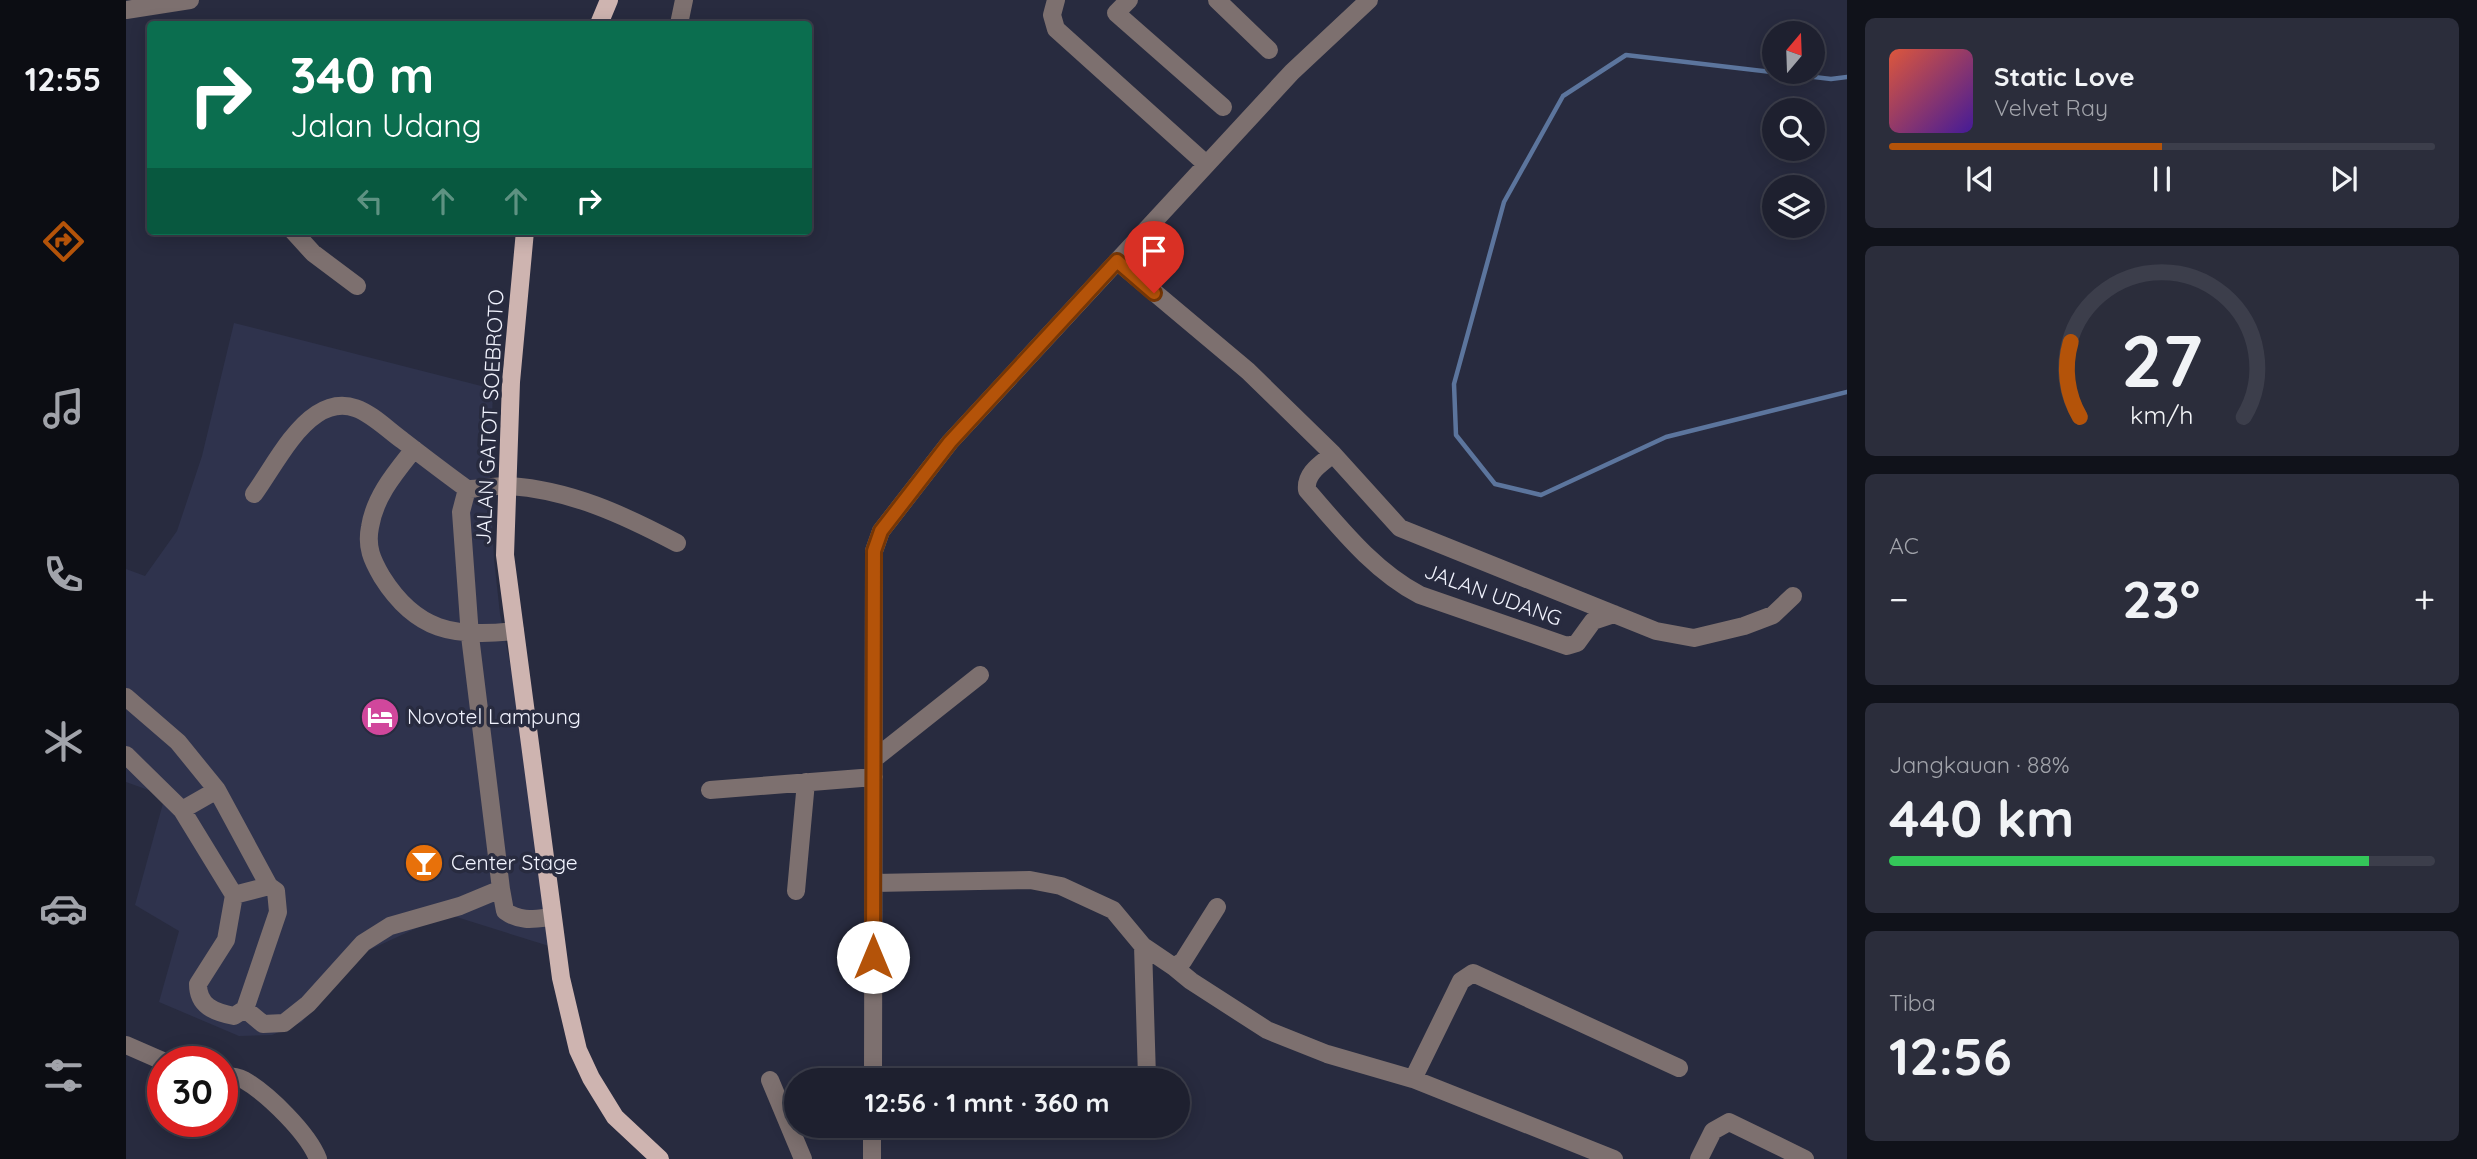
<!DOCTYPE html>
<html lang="id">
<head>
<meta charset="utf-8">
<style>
  body { margin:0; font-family:Quicksand,sans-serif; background:#2b2d3b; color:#f1f3f6; height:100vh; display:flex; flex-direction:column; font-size:26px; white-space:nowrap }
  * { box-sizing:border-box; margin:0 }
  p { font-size:23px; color:#a1a3aa }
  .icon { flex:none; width:38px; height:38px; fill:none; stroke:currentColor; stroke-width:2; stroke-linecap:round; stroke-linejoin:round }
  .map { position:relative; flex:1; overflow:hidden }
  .side { display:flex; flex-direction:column; gap:18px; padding:18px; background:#10121a; width:630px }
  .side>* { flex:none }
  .top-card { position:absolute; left:21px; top:21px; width:665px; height:214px; border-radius:7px; box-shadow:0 4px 18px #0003,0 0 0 2px #3c3e4b; background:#0b6e4f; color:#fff; overflow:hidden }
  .needle { width:46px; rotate:19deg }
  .fabs { position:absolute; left:1636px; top:21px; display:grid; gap:14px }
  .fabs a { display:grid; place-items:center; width:63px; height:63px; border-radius:50%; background:#1e202f; box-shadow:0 4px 18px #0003,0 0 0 2px #3c3e4b; font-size:35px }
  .speed { position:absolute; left:21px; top:1046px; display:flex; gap:14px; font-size:35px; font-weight:700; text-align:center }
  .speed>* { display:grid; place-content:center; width:91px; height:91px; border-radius:50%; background:#1e202f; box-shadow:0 4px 18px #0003,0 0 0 2px #3c3e4b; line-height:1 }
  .speed .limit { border:10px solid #d22; background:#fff; color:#111 }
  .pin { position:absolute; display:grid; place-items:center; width:60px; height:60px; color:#fff; margin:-72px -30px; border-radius:50% 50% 50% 0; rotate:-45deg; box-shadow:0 0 7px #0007 }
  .pin .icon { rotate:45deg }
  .me { position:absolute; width:77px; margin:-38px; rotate:0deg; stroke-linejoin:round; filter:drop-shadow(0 0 5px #0008) }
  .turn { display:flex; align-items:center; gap:24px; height:147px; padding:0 28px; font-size:32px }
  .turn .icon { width:91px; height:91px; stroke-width:2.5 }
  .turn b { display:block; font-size:49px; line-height:60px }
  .lanes { display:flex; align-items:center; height:66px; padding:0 28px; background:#0003; justify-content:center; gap:35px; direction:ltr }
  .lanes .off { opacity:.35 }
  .big { font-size:52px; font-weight:800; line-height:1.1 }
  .side .tile { flex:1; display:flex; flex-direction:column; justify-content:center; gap:10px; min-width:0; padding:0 24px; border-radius:10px; background:#2b2d3b }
  .side .dial { align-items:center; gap:0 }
  .dial svg { height:182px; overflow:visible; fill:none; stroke:#3c3e4b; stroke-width:7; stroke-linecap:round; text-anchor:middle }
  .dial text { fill:#f1f3f6; stroke:none }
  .song { display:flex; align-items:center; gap:21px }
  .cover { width:84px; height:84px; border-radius:10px; background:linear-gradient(135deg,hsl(10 70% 55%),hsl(260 70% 35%)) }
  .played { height:7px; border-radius:4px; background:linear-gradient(90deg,#b45309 50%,#3c3e4b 50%) }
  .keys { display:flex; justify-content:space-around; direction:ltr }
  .heat { display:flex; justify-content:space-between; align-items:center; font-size:38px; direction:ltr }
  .charge { height:10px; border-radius:5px; background:linear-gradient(90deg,#34c759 88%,#3c3e4b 0) }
  .trip { position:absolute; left:658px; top:1068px; width:406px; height:70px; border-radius:35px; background:#1e202f; box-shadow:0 4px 18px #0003,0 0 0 2px #3c3e4b; font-weight:800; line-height:70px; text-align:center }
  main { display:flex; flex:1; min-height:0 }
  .dock { display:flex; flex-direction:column; width:126px; justify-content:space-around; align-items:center; background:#0c0d13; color:#a1a3aa }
  .dock .icon { width:49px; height:49px }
  .dock .current { color:#b45309 }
  .dock b { font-size:32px; color:#f1f3f6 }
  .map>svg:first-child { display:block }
</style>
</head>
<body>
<main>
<nav class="dock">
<b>12:55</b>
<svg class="icon current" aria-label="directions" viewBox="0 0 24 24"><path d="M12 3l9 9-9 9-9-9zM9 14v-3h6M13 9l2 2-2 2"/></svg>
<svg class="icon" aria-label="music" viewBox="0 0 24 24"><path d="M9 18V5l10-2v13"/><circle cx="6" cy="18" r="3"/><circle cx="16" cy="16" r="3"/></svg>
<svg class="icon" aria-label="phone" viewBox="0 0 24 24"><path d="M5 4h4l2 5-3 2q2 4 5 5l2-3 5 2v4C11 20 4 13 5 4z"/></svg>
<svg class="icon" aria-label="climate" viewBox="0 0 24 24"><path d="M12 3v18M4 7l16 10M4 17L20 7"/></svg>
<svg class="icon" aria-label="car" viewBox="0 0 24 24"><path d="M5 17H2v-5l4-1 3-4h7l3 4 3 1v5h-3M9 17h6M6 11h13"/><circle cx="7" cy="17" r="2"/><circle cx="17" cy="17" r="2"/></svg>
<svg class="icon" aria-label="filters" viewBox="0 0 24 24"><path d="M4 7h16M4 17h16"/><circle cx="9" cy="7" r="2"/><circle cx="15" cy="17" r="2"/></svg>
</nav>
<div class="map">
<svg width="1721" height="1159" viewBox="0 0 1721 1159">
  <rect width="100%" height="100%" fill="#282b3f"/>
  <path fill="#2f334d" d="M108,323L367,389L364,478L368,559L374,614L395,717L423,946L321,914L228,957L176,1022L146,1035L113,1036L33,1002L53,931L9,905L39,796L0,782V569L19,576L51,531L76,456Z"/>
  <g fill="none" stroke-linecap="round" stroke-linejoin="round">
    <path stroke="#5c759d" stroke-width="4.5" d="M1721,77L1705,79L1500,55L1437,96L1378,202L1328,384L1330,435L1369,484L1415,495L1540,437L1721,392"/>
    <path stroke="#7d706f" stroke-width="18" d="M930,0L926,15L930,29L1080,164
      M1003,0L990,13L1097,107
      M1091,0L1143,50
      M0,10L64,0
      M553,24L558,0
      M167,231L187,253L231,286
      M991,261L1122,371L1207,454L1274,528L1530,631L1568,638L1618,626L1647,615L1667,596
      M288,449C269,473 249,496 244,527C240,547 246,560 256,577C290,631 328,638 389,631
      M1207,454C1195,464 1179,473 1181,490C1215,529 1248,571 1294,595L1441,646L1451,643L1467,621L1488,614
      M128,494C146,469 165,431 191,414C226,391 250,421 276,440C298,457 319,473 341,489
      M0,697L52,742L91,790L56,810L0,755
      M748,759L854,675
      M91,790L143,886
      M584,790L748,777
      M56,810L108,895L100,940L72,984C72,1006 88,1012 108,1016L119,1009L152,912L150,891L143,886L108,895
      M748,883L904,880L935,886L987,910L1017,946L1048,967L1057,961L1091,907
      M375,889L379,911C394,922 408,919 426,917
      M670,891L680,782
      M1017,946L1021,1077
      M1048,967L1065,981L1141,1030L1201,1054L1287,1079L1488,1159
      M119,1009L137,1024L158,1023L182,1004L237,943L264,926L334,906L375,889L344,636L335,512L341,489C355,489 370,485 384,486C444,490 498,515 551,543
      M0,1045L39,1062
      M96,1076C103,1076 111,1076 118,1080C142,1094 182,1133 192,1159
      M1287,1079L1335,981L1347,973L1553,1068
      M644,1080L677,1159
      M747,1080L748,551L755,531L824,442L1166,72L1243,0
      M746,1159V1125
      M1573,1159L1587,1131L1603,1122L1679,1159"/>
    <path stroke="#ceb4b0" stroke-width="18" d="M473,24L483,0
      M399,231L385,382L379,555L435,978L452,1050L465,1078L489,1117L534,1159"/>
  </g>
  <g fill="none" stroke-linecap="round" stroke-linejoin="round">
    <g stroke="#753606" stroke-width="18">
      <path id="route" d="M747,957L748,551L755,531L824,442L991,261L1028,293"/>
    </g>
    <use href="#route" stroke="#b45309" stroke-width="12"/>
  </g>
  <defs>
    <g id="hotel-disc" transform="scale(2.0125)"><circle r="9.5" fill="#d1479c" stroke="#282b3f"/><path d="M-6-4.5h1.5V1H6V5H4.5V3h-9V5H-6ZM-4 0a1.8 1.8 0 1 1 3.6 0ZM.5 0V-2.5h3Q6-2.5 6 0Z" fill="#fff"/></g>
    <g id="bar-disc" transform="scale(2.0125)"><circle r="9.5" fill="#e8710a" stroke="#282b3f"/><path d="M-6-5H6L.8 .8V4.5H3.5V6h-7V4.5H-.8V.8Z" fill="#fff"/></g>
  </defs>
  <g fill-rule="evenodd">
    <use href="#hotel-disc" x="254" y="717"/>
    <use href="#bar-disc" x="298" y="863"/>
  </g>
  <g text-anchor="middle" stroke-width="7" stroke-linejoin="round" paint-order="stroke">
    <g font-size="21" fill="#f0f2fd" stroke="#282b3f">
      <text transform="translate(364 417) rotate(-87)" y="7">JALAN GATOT SOEBROTO</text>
      <text transform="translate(1367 595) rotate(20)" y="7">JALAN UDANG</text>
    </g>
    <g font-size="21" fill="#f0f2fd" stroke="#282b3f" text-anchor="start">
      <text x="281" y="724">Novotel Lampung</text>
      <text x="325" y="870">Center Stage</text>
    </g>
  </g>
</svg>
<div class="fabs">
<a><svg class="needle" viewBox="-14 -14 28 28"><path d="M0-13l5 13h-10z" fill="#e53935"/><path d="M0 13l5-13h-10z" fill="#a1a3aa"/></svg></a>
<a><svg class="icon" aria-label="search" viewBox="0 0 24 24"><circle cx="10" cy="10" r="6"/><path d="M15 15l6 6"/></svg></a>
<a><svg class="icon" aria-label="layers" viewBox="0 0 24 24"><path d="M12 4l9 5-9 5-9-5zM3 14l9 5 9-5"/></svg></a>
</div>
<div class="speed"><div class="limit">30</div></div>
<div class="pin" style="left:1028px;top:293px;background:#d93025"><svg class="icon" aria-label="arrive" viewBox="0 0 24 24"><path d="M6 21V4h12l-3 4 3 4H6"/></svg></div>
<svg class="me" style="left:747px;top:957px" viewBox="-20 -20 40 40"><circle r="19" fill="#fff"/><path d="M0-13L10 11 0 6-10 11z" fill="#b45309"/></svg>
<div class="trip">12:56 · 1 mnt · 360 m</div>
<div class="top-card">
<div class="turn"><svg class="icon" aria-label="right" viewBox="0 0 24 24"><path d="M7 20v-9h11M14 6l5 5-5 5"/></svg><div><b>340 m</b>Jalan Udang</div></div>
<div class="lanes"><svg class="icon off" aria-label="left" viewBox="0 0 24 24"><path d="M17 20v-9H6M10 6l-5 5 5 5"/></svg><svg class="icon off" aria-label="ahead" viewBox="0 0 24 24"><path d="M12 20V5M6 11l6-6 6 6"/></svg><svg class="icon off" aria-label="ahead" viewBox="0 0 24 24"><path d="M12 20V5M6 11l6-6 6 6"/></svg><svg class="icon" aria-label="right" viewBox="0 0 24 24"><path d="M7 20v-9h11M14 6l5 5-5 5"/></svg></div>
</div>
</div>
<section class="side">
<div class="tile">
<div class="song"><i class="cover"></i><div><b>Static Love</b><p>Velvet Ray</p></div></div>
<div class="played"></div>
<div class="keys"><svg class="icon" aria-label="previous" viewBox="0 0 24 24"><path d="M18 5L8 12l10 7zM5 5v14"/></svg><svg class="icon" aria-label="pause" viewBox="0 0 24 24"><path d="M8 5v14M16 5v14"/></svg><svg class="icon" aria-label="next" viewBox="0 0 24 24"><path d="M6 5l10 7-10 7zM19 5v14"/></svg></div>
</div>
<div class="tile dial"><svg viewBox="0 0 100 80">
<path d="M14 69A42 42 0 1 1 86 69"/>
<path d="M14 69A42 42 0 0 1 10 36" stroke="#b45309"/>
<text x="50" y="56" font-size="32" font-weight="700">27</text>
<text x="50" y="72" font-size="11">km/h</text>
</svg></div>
<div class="tile"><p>AC</p>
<div class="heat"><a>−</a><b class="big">23°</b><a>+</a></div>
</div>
<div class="tile"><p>Jangkauan · 88%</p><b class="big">440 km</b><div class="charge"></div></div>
<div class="tile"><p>Tiba</p><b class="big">12:56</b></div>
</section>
</main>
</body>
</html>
